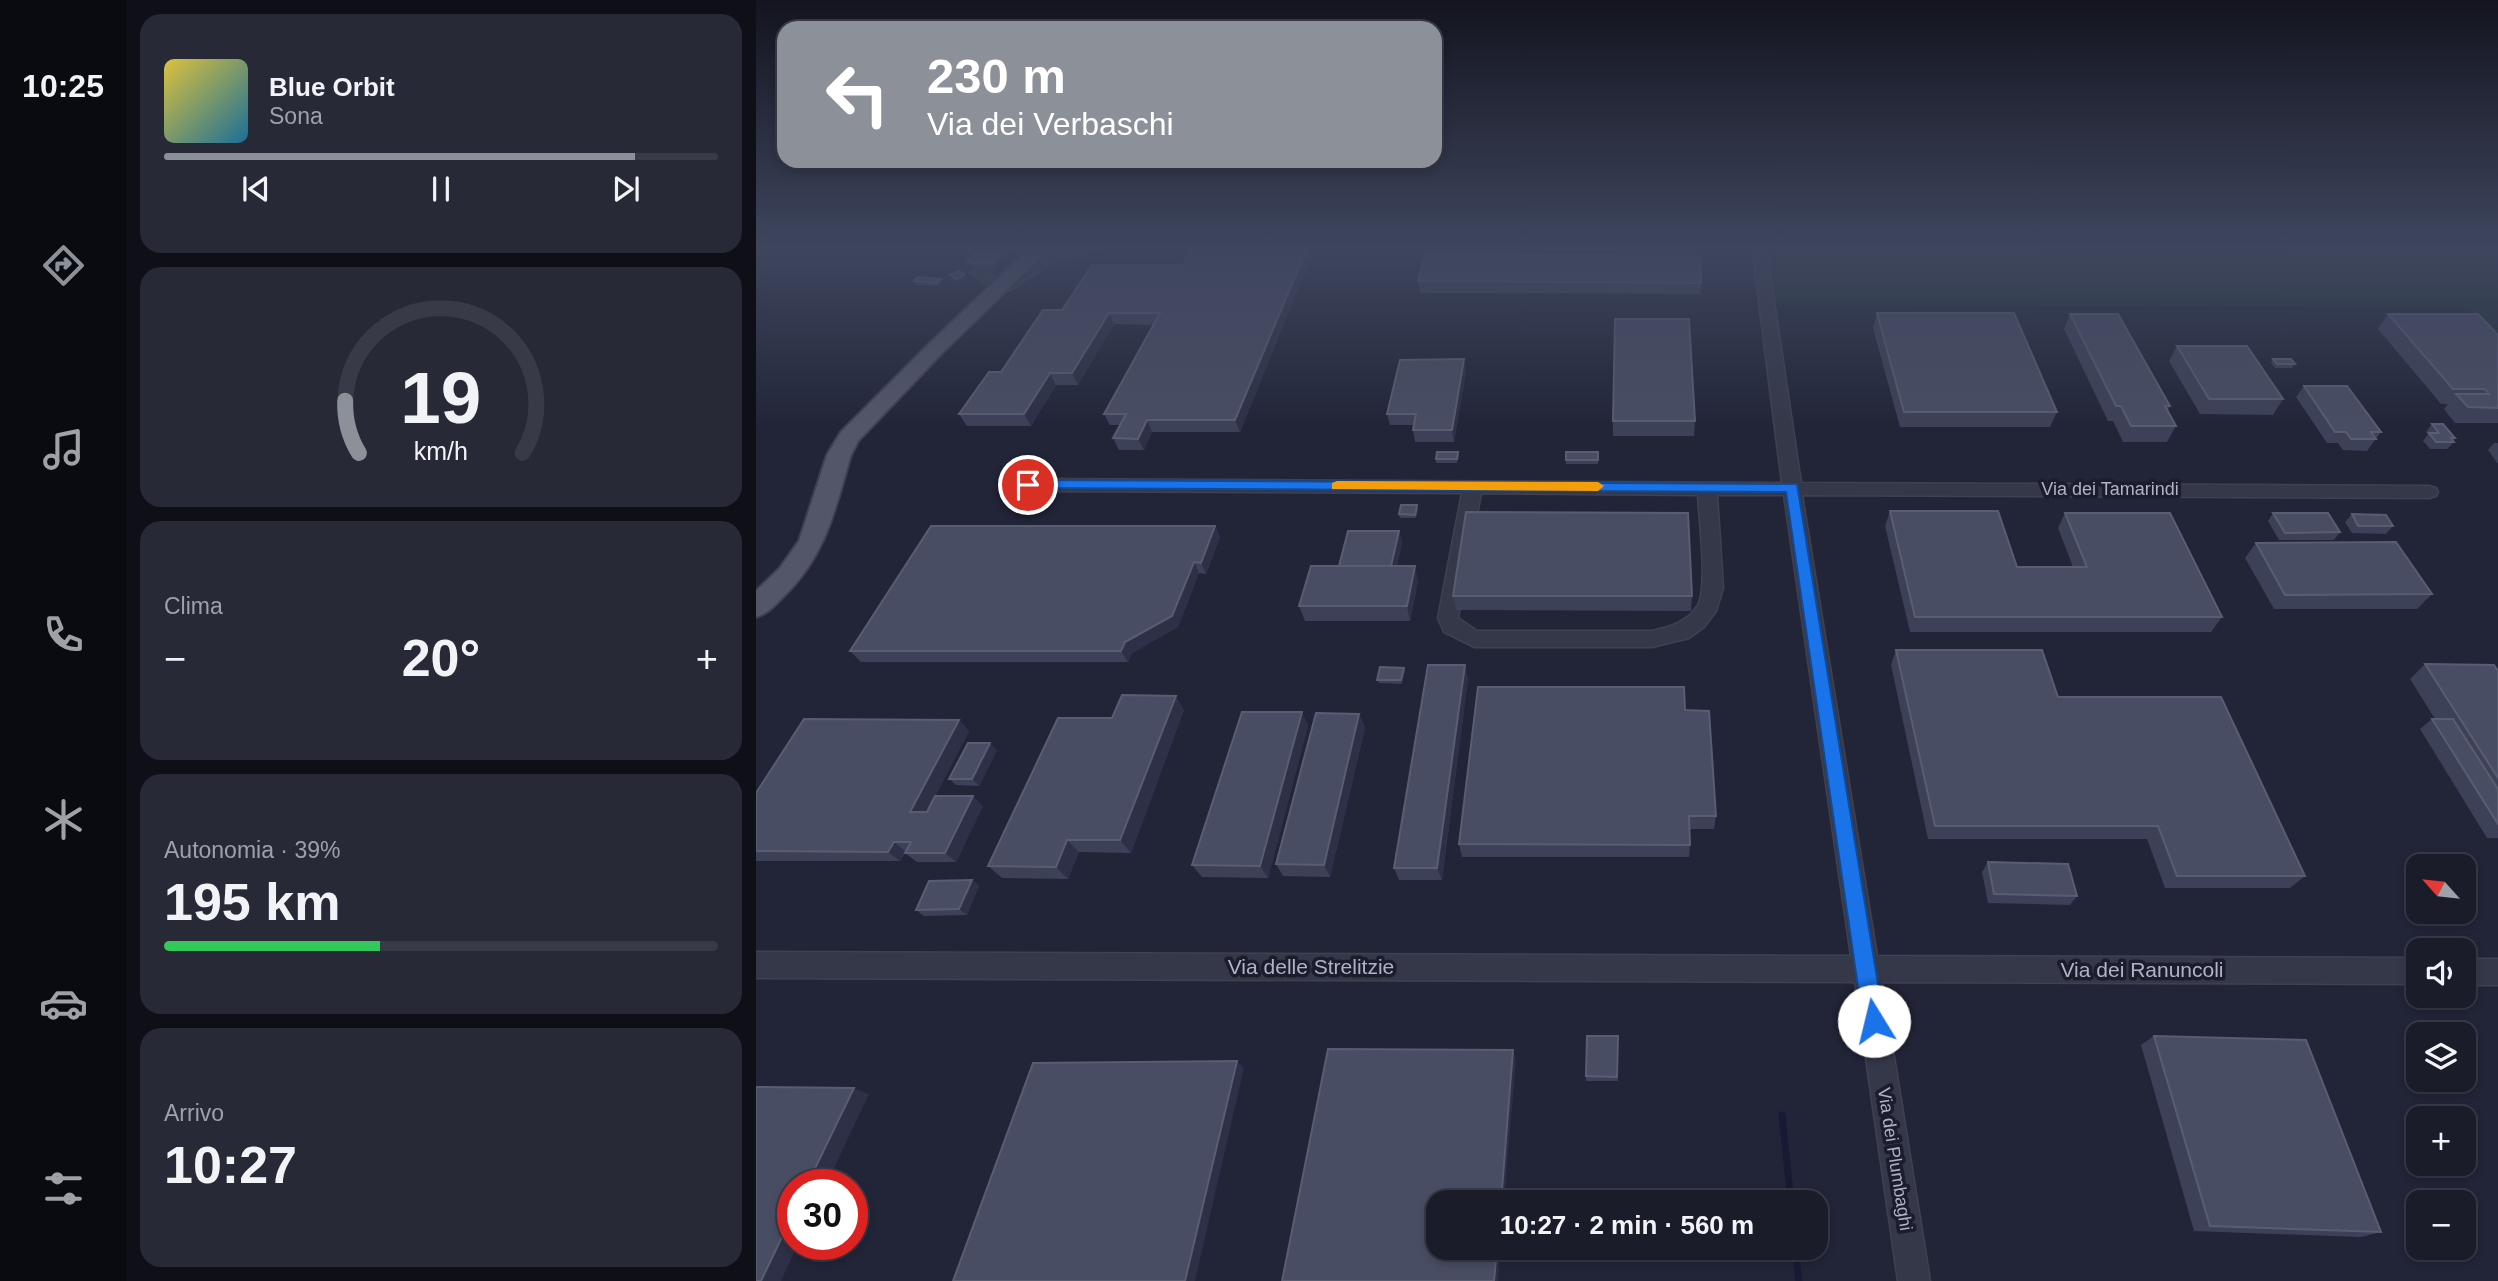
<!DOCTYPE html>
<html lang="it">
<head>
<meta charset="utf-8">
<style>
  body { margin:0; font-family:Arial,sans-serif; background:#272936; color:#f1f3f6; height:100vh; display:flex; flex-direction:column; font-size:26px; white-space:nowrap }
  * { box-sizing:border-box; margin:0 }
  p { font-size:23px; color:#9fa1a8 }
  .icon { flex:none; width:38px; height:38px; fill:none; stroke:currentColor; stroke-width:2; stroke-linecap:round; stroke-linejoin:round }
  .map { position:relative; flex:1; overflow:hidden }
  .panel { display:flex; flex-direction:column; gap:14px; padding:14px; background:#0e0f17; width:630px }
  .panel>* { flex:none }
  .guide { position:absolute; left:21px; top:21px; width:665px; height:147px; border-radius:21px; box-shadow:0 4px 10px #0003,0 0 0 2px #383a47; background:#8c9099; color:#fff; overflow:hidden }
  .needle { width:46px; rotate:297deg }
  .buttons { position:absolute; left:1650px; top:854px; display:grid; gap:14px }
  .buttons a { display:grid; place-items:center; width:70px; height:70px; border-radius:14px; background:#1a1c2a; box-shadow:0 4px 10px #0003,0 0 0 2px #383a47; font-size:35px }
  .speed { position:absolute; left:21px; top:1169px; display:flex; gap:14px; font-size:35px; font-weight:700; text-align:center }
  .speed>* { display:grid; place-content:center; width:91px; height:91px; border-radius:50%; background:#1a1c2a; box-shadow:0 4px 10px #0003,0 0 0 2px #383a47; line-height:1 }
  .speed .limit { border:10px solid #d22; background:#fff; color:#111 }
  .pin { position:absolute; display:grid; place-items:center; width:60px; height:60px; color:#fff; margin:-30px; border:4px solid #fff; border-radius:50%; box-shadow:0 2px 7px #0007 }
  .me { position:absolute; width:77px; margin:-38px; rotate:351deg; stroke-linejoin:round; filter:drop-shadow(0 0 5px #0008) }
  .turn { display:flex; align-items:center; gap:24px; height:147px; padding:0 35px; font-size:32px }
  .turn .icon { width:91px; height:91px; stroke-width:2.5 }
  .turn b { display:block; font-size:49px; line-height:60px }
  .big { font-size:52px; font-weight:700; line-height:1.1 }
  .panel .card { flex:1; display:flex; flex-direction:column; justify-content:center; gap:10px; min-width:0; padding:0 24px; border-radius:21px; background:#272936 }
  .panel .dial { align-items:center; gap:0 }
  .dial svg { height:182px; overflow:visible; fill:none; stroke:#383a47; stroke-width:7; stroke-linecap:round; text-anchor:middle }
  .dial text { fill:#f1f3f6; stroke:none }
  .song { display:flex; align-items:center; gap:21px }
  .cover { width:84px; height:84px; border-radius:10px; background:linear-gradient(135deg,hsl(50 70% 55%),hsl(200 70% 35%)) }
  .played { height:7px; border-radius:4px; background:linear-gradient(90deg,#8c9099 85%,#383a47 85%) }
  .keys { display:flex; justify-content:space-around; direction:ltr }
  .heat { display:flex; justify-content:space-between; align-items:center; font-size:38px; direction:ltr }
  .charge { height:10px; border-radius:5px; background:linear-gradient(90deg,#34c759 39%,#383a47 0) }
  .trip { position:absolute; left:670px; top:1190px; width:402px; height:70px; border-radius:21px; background:#1a1c2a; box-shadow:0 4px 10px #0003,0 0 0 2px #383a47; font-weight:700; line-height:70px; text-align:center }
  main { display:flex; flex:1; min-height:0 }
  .tab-bar { display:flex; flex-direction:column; width:126px; justify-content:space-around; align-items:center; background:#0a0b11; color:#9fa1a8 }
  .tab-bar .icon { width:49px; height:49px }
  .tab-bar .on { color:#8c9099 }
  .tab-bar b { font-size:32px; color:#f1f3f6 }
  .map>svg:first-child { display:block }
</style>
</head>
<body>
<main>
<nav class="tab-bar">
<b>10:25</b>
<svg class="icon on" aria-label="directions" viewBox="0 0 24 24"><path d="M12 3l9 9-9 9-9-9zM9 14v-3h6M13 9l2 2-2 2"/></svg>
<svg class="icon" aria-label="music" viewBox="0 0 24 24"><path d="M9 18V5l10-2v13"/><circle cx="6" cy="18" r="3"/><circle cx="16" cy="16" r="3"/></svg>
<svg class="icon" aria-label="phone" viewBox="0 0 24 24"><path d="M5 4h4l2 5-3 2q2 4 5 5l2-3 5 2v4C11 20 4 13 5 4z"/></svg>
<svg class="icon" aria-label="climate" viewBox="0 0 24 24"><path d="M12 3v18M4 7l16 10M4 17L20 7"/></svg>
<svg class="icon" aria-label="car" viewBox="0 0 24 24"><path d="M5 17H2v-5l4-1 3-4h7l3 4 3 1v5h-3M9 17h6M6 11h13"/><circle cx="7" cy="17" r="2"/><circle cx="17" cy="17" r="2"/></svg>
<svg class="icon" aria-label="filters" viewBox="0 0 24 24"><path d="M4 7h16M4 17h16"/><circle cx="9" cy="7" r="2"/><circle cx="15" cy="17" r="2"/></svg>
</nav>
<section class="panel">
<div class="card">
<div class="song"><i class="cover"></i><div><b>Blue Orbit</b><p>Sona</p></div></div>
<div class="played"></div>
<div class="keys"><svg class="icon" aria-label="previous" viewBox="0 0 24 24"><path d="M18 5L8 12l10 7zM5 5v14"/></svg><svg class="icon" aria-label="pause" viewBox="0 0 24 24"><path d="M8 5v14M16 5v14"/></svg><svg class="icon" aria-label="next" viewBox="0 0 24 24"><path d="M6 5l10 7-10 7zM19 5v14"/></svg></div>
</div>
<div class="card dial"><svg viewBox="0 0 100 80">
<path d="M14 69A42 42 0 1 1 86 69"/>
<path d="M14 69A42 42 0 0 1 8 46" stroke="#8c9099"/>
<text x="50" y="56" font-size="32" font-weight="700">19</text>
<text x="50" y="72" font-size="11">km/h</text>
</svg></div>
<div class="card"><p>Clima</p>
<div class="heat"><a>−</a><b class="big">20°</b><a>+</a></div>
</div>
<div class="card"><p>Autonomia · 39%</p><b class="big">195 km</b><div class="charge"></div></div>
<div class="card"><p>Arrivo</p><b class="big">10:27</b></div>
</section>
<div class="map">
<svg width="1742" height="1281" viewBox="0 0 1742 1281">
  <rect width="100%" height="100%" fill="#222538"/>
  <path fill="#243139" d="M1003,247H1742V337L1713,307L1011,305Z"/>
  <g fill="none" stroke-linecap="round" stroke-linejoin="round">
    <path stroke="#161a35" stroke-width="7" d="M1026,1115L1035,1202
      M1039,1248L1043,1281"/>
    <g stroke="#3f4152" stroke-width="3">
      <path id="minor" d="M240,247H262L251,252L231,272L246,283C281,259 301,247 345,247L296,262L256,289L243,292L215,273Z
        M996,247H1010L1045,483L1673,486L1680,488L1682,492L1680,496L1673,498L1046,495L1121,956L1662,958V984L1126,982L1174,1281H1142L1099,982L0,978V952L1095,956L1028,495H961L967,588L960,611L948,627L933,638L896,647H718L688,632L682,618L706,493L272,491L266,489L263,485L266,481L272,479L1026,483ZM725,493L942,495C943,518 952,587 942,605C932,622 914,627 896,631H721L702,618Z
        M1708,959H1742V985H1708Z"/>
    </g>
    <g stroke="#3f4152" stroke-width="4">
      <path id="major" d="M275,247H295L185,354L102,441L95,455C79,508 71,554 29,595C20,604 13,613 0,617V591L24,568L43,541L71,455L85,432L171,346Z"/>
    </g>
    <use href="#minor" fill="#353849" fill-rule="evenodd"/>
    <use href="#major" fill="#535669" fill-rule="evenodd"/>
  </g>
  <path fill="#3d4157" d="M247,259L238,267L213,265L211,262Z
    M554,259L484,432H396L388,450H363L357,438L364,425H354L348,414L398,325L358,324L322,385H300L275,426H211L203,414L306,310L427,265Z
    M209,274L212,278L203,282L196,279L194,275Z
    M185,279L187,282L183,286L160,285L158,281Z
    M662,281L945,283V294L664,293Z
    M1121,313L1301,412L1294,427H1144L1117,328Z
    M1314,314L1414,406L1411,411L1420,426L1411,442H1367L1357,421H1352L1308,329Z
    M1632,314L1742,335V423H1699L1688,409L1692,404H1685L1622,329Z
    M1421,346L1527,399L1517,415L1444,414L1413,361Z
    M1517,359L1539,364L1536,368H1519L1515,363Z
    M710,371L698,442H659L657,430L658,425H634L631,414Z
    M1548,386L1625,432L1611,451L1587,450L1582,443H1571L1540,397Z
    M857,421H939L938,436H857Z
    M1676,424L1699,438L1697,441L1698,442L1691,449H1674L1667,441L1672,434L1670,432Z
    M1738,443H1742V464L1732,450Z
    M702,452L703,456L701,463H680V459Z
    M842,452V464H810V460Z
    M661,505L662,509L660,518H644L643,514Z
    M1134,511L1261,567H1317L1302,528L1309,513L1466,617L1455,632H1154L1129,526Z
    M1517,513L1584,532L1578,540H1523L1512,521Z
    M1596,514L1637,526L1630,534L1596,533L1589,522Z
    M459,526L464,537L450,574L443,573L422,627L376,653L372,662H105L94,651Z
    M643,531L646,542L641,566L662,581L654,621H549L543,606L583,566Z
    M1500,543L1676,594L1661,609H1518L1489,558Z
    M697,596H936L935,611L700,610Z
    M1140,650L1302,697L1549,876L1534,888H1409L1391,839H1172L1135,665Z
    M1669,664L1742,671V838H1731L1664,729L1676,719H1679L1654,679Z
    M709,665L712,679L686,880H643L638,868Z
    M648,668L649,671L646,684L623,683L621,680Z
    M428,710L375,853L323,852L312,879L246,878L232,866L356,718Z
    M929,710L960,816L958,829H934V845L933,857H706L703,844Z
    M546,712L552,726L512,878L446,877L436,865Z
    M603,714L609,728L574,877L527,876L520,864Z
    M203,720L213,731L171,812L227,806L200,862H161L149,853L150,851L144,861H0V793Z
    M241,750L223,786L200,785L193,779Z
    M1232,862L1321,896L1314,905L1232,903L1226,872Z
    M216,880L223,886L211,915L168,916L160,910Z
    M862,1036V1081H830V1076Z
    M1398,1036L1625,1232L1605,1237L1438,1231L1385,1045Z"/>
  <path fill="#2d3046" d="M551,248L554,259L484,432L479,420Z
    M245,255L247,259L238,267L236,264Z
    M209,274L212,278L203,282L201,279Z
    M185,279L187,282L183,286L181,283Z
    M353,313L358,324L322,385L316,373Z
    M708,359L710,371L698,442L696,430Z
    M294,373L300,385L275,426L268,414Z
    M391,420L396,432L388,450L382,439Z
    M459,526L464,537L450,574L445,563Z
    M643,531L646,542L638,581L635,569Z
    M438,562L443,573L422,627L376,653L372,662L365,651L369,642Z
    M659,566L662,581L654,621L651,606Z
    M709,665L712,679L686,880L681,868Z
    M648,668L649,671L646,684L645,680Z
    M420,696L428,710L375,853L364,840Z
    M546,712L552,726L512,878L504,866Z
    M603,714L609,728L574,877L568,865Z
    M203,720L213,731L166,822L154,812Z
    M234,743L241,750L223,786L216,779Z
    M217,796L227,806L200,862L189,853Z
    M311,840L323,852L312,879L300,867Z
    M138,842L149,851L144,861L132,852Z
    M216,880L223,886L211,915L203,909Z
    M757,1050L760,1060L748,1202H745Z
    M481,1061L488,1068L439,1281H429Z
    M98,1088L113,1094L70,1185H51Z
    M37,1214V1244H42L25,1281H5Z
    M741,1248H745L742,1281H738Z"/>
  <path fill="#494d63" stroke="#595d72" stroke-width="2" d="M437,247L551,248L479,420H391L382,439L357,438L370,414H348L404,313H353L316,373H294L268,414H203L233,372H245L287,310H306L336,265H427Z
    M220,253L245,255L236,264L211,262Z
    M669,254L944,256L945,283L662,281Z
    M202,271L209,274L201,279L194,275Z
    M162,277L185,279L181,283L158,281Z
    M1121,313H1258L1301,412H1148Z
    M1314,314H1362L1414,406H1409L1420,426H1375L1365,406H1360Z
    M1632,314H1722L1742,335V408L1712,407L1700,394H1733L1729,389H1697Z
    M859,319H933L939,421H857Z
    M1421,346H1491L1527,399H1453Z
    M708,359L696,430H657L660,414H631L644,360Z
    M1517,359H1535L1539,364H1521Z
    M1548,386H1591L1625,432H1615L1620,439H1595L1590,432H1579Z
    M1676,424H1687L1699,438H1695L1698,442H1680L1673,433H1683Z
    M681,452H702L701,459H680Z
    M810,452H842V460H810Z
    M645,505H661L659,515L643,514Z
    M1134,511H1242L1261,567H1331L1309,513H1414L1466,617H1159Z
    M710,512L932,513L936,596H697Z
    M1517,513H1572L1584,532L1529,533Z
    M1596,514L1630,515L1637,526H1602Z
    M175,526H459L445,563L438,562L416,616L369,642L365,651H94Z
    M592,531H643L635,566H583Z
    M1640,542L1676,594L1529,595L1500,543Z
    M555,566H659L651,606H543Z
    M1140,650H1286L1302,697H1465L1549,876H1421L1402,826H1179Z
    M1669,664L1738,665L1742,671V778Z
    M672,665H709L681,868H638Z
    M624,667L648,668L645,680H621Z
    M722,687H928L929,710L953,711L960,816H933L934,845L703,844Z
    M366,695L420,696L364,840H311L300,867L232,866L302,718H356Z
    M486,712H546L504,866L436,865Z
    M560,713L603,714L568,865L520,864Z
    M48,719L203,720L154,812H171L179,796H217L189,853H149L155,842H138L132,852L0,851V793Z
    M1676,719H1697L1742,789V824Z
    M212,743H234L216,779H193Z
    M1232,862L1312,864L1321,896L1238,894Z
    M216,880L203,909L160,910L173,881Z
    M831,1036H862L861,1077L830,1076Z
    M1398,1036L1550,1040L1625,1232L1454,1226Z
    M572,1049L757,1050L745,1202H682V1248H741L738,1281H526Z
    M481,1061L429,1281H197L277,1063Z
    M0,1087L98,1088L51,1185H37V1214L5,1281H0Z"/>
  <linearGradient id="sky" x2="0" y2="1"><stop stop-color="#13141f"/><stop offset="0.58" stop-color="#3e465e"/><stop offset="1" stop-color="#3e465e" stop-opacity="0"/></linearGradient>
  <rect width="1742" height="427" fill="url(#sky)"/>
  <path fill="#1a73e8" stroke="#114b97" stroke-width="2" d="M272,480L1041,484L1128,1021L1125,1029L1118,1032L1110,1029L1107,1021L1030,492L267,488V482Z"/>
  <path fill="#f59e0b" d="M581,481L842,482L848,486L842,491L576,489V483Z"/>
  <g text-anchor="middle" stroke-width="7" stroke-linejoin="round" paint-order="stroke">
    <g font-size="18" fill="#b0b2c5" stroke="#1b1d2d">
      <text x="1354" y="495">Via dei Tamarindi</text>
      <text transform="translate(1139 1159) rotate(81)" y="6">Via dei Plumbaghi</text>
    </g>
    <g font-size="21" fill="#b0b2c5" stroke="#1b1d2d">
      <text x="555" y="974">Via delle Strelitzie</text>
      <text x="1386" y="977">Via dei Ranuncoli</text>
    </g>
  </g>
</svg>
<div class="buttons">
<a><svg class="needle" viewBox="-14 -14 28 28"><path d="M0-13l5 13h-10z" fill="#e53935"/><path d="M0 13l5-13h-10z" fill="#9fa1a8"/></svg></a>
<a><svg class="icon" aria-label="sound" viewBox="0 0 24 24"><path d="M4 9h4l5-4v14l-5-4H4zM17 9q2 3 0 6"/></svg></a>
<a><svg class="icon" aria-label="layers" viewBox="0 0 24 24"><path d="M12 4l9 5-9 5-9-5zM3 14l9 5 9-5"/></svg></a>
<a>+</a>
<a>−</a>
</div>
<div class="speed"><div class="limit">30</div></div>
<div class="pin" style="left:272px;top:485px;background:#d93025"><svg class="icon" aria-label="arrive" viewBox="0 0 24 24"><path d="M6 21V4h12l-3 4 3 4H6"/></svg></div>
<svg class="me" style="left:1118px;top:1021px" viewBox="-20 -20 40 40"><circle r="19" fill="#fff"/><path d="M0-13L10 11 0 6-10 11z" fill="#1a73e8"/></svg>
<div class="trip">10:27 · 2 min · 560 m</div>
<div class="guide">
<div class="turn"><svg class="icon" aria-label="left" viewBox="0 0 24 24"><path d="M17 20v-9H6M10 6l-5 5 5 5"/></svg><div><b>230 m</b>Via dei Verbaschi</div></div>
</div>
</div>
</main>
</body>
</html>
